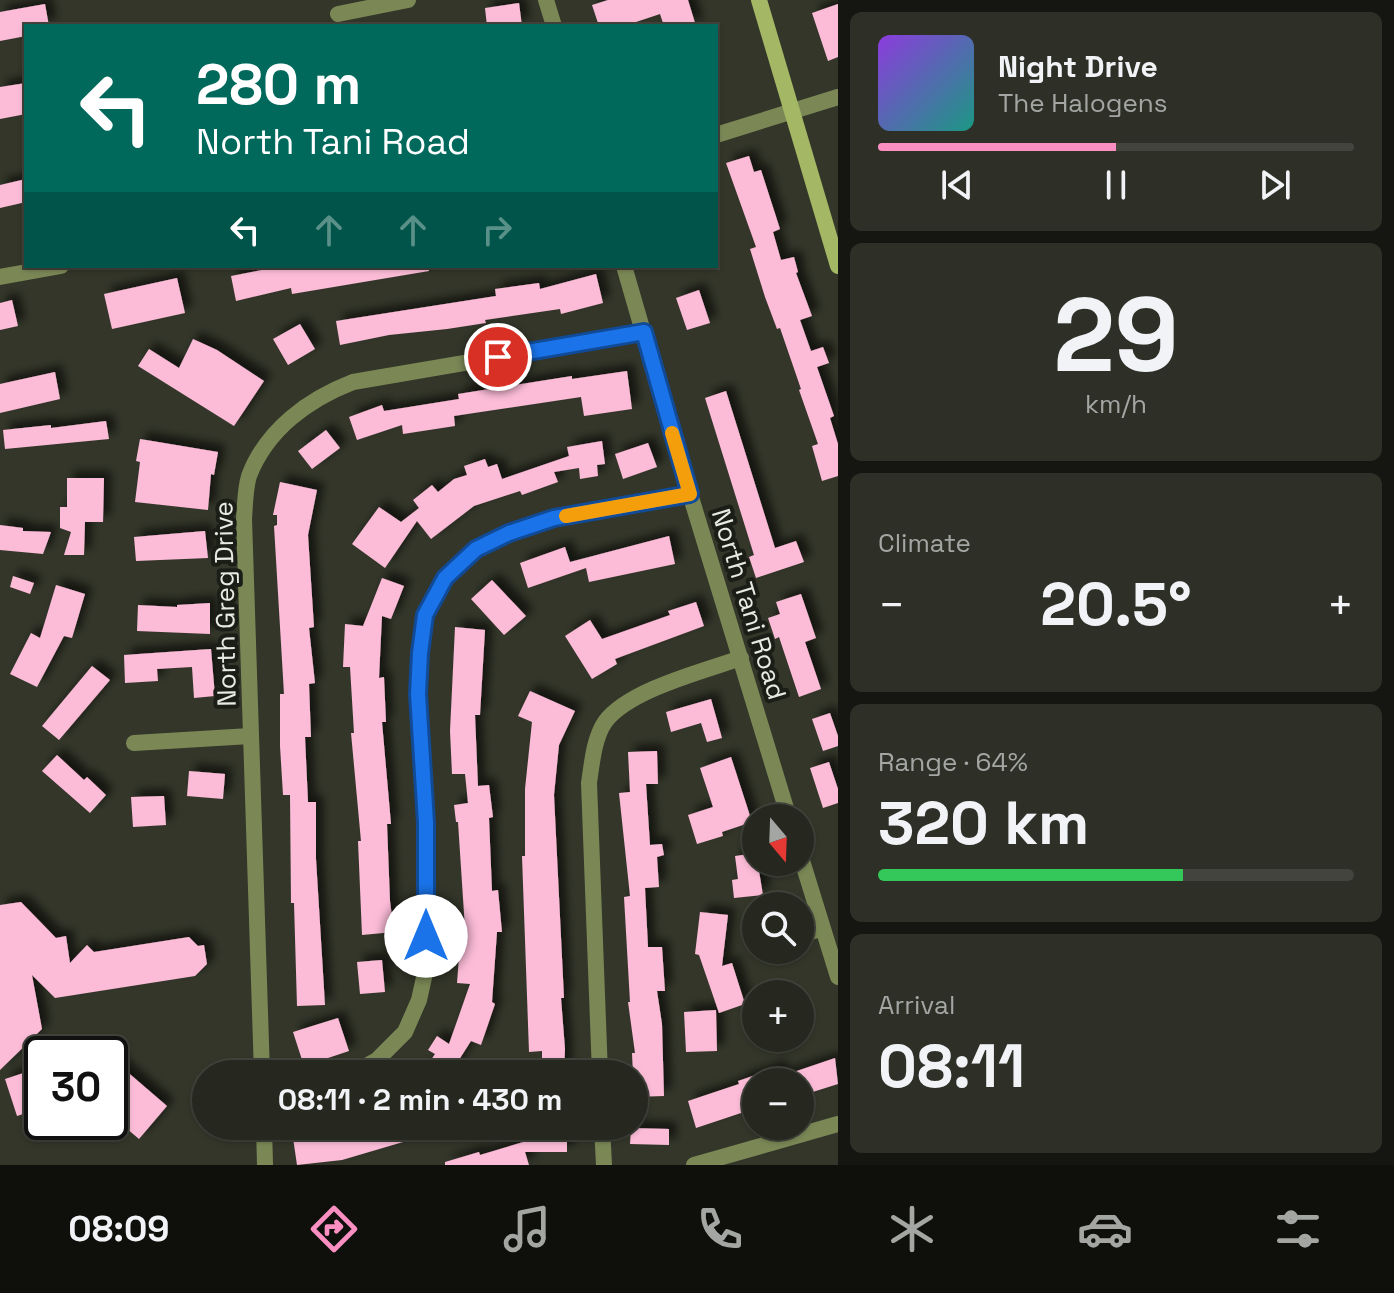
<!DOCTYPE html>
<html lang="en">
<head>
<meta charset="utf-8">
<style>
  body { margin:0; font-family:"Space Grotesk",sans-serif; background:#2e3028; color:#f1f3f6; height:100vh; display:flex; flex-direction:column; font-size:30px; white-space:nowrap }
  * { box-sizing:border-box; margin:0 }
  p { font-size:26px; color:#a4a6a4 }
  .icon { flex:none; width:44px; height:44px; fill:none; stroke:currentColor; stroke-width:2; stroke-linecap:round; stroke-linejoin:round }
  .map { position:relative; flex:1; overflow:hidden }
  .details { display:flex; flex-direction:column; gap:12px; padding:12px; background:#151611; width:556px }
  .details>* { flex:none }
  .guide { position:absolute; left:24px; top:24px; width:694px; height:244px; border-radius:0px; box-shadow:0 2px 6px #0004,0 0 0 2px #42443d; background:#00695c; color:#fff; overflow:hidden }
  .needle { width:52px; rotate:161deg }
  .controls { position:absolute; left:742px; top:804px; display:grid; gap:16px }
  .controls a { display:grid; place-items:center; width:72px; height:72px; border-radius:50%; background:#26281f; box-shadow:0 2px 6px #0004,0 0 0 2px #42443d; font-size:40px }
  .speed { position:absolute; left:24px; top:1036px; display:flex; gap:16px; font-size:40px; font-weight:700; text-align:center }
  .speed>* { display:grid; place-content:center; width:104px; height:104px; border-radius:50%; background:#26281f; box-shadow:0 2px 6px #0004,0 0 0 2px #42443d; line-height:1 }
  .speed .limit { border:4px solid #111; border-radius:12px; background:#fff; color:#111 }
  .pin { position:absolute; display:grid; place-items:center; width:68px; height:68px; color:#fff; margin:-34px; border:4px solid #fff; border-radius:50%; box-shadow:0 2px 8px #0007 }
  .me { position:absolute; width:88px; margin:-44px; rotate:0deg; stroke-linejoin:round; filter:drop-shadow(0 0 6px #0008) }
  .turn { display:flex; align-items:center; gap:28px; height:168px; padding:0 40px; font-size:36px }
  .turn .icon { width:104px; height:104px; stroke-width:2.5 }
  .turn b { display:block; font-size:56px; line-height:68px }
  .lanes { display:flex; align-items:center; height:76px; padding:0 40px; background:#0003; justify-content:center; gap:40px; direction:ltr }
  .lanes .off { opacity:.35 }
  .big { font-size:60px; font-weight:700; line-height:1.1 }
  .details .widget { flex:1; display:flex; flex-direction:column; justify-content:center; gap:12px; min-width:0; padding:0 28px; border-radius:12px; background:#2e3028 }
  .details .dial { align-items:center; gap:0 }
  .dial b { font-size:104px; line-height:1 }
  .song { display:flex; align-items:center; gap:24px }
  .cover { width:96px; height:96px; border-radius:12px; background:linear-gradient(135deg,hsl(270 70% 55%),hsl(170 70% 35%)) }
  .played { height:8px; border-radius:4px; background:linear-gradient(90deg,#fc8fc2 50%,#42443d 50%) }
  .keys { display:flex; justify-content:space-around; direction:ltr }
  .heat { display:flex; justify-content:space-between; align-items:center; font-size:44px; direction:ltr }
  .charge { height:12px; border-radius:6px; background:linear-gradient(90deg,#34c759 64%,#42443d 0) }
  .trip { position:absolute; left:192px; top:1060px; width:456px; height:80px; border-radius:40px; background:#26281f; box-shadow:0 2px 6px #0004,0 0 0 2px #42443d; font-weight:700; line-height:80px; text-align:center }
  .tab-bar { display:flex; height:128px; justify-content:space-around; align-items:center; background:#0f100c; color:#a4a6a4 }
  .tab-bar .icon { width:56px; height:56px }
  .tab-bar .current { color:#fc8fc2 }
  .tab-bar b { font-size:36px; color:#f1f3f6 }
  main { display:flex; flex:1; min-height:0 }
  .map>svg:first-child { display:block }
</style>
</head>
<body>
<main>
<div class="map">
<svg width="838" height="1165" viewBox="0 0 838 1165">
  <defs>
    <filter id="shadow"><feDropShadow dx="7" dy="-7" stdDeviation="4" flood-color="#0009"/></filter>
  </defs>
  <rect width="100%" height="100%" fill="#333629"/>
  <path fill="#fcbcd8" filter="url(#shadow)" d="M608,0H688L696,26H664L660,14L624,26H599L592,5Z
    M519,3L522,26H487L485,8Z
    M45,4L49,26H26V36L0,41V12Z
    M838,4V57L828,61L812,13Z
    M26,83V114L0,119V87Z
    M749,156L754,172L761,170L780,229L773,232L781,260L794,257L798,272L796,273L812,316L800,320L811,351L823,347L829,363L817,367L834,416L830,418L838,444V476L822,481L812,446L818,444L799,390L801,389L780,328L777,329L765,297L750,249L756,247L726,163Z
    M26,179V202L0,208V185Z
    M282,266H428L429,271L292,294L291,288L236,301L231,276Z
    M596,274L603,303L561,314L560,309L485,320L486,323L447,329L389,335L340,345L336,321L496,296L495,289L539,283L540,289Z
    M177,278L185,313L112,329L104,294Z
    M699,290L710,323L687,330L676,298Z
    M12,300L18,326L0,330V303Z
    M300,324L315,349L288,365L273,339Z
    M193,339L217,350L264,381L234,426L138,366L149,349L179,368Z
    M627,371L632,409L584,416L581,397L454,416L455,426L403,434L402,425L357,440L349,417L382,405L384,411L459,399L458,394L572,376V379Z
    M55,372L60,399L0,413V384Z
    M726,391L775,548L796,541L804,562L756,578L749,557L754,555L705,398Z
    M106,421L109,439L5,449L3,430L51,425V428Z
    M326,430L340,448L312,469L298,451Z
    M140,439L218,452L214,475L211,474L208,510L135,502L140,462L136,461Z
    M602,441L605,464L597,465L598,476L580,479L579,468L554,472L558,482L522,495L520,491L474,506L431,539L417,521L385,568L352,544L379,507L401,522L419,508L413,500L432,485L438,492L454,479L467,475L464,466L485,459L488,467L497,464L502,479L569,456L567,447Z
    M648,443L657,467L623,479L615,454Z
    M67,478H104L103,522H85L84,555H64L71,532L60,528V507H67Z
    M280,482L317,490L308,535L314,627L309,628L315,683L309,684L311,737H305L308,802H316V859L325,1005L297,1006L294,903H291L290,795H283L280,746V694H284L274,526L277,525V515H273Z
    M0,525L23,528V531L51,532L43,554L0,550Z
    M205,531L208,558L136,561L134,537Z
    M669,536L675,564L589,582L586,568L528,588L520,563L565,547L570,562Z
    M13,576L34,583L30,594L10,587Z
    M382,578L404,586L391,619L382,616L379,678L384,677L386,722H382L391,824H387L390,901L394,932L362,935L358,841H361L351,733H354L350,667H343L345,624L363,626Z
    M492,580L526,616L504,635L471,599Z
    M56,585L85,594L72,638L64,636L37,687L10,674L31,633L40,638Z
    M801,594L816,638L805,642L821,689L799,697L779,637L775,639L768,618L780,614L776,602Z
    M696,602L704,626L615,659L617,664L592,679L565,636L590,620L602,639L670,615L668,611Z
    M210,603V634L137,631L138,605L177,607V605Z
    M455,627L485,630L480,715H475L478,786L489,785L493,817L489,818L492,891L498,890L502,932H497L492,1002L495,1004L481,1045L471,1041L450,1074H441L427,1066L435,1054L428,1050L437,1036L449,1044L470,984L457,983L460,943L466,944L458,822H456L454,805L468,803L465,774H452L450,731Z
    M211,649L215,696L194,698L192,667L157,669L158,681L125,683L124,655Z
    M92,666L110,680L59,740L42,726Z
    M530,691L575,711L559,745L554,795L564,998H561L565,1049L564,1074H542V1051L529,1052L522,856H525V789L532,722L518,716Z
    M711,699L722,738L707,742L701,723L671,732L666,712Z
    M830,713L838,736V746L823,751L812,719Z
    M657,751L658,784H646L650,845L662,844L664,855L657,857L659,887L645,888L648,947H662L665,991H657L662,1024L664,1096L634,1097L632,1053H635L628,1002H630L624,897L630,896L619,793L630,792L628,752Z
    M57,755L84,780L87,777L106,795L90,813L42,771Z
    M731,757L752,822L722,832L723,836L697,844L688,815L713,807L700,768Z
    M829,762L838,789V803L823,808L810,768Z
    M189,771L225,774L223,799L187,796Z
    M164,796L166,825L133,827L131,797Z
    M756,853L763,895L734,898L732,880L738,879L735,856Z
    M21,902L56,938L66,936L70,963L87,945L94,952L189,937L198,946L204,945L207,964L195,976L55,998L32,975L42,1029L0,1070V905Z
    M700,912L728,915L722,966L732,963L745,1004L719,1013L699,955L695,954Z
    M382,960L385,992L360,994L357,962Z
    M716,1010L717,1051L686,1052L684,1012Z
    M338,1018L349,1051L304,1066L293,1032Z
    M110,1057L167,1106L139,1139L113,1117L118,1111L110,1104Z
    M835,1058L838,1084L800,1096V1082H756V1108L696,1128L688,1101L739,1084L738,1081L779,1067L782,1076Z
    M42,1067V1108L17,1116L5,1079Z
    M324,1126H431L403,1142L342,1160L297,1165L292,1131Z
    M540,1126H567V1152H525L529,1165H445V1162L479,1152L480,1155L540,1137Z
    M631,1128L669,1129V1145L630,1144Z"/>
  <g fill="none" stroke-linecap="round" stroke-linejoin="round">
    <path stroke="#7b8856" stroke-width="16" d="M546,0L554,26
      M338,14L408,0
      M624,266L690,494L789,818
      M134,743L250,736
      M800,854L838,977
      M800,936L822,928
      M262,1074L244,519C245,506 245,489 249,476C267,429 309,399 353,382L644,332
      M352,1074L377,1060L405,1032L419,1000L427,964L426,823L418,694L420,653L425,615L445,578L476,549L509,533L554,518L690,494
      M600,1074L589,783C592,763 594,738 605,722C628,690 704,671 741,658
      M264,1126L265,1165
      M602,1126L604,1165
      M694,1165L838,1124"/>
    <path stroke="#7b8856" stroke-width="16" d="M716,135L838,97
      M0,277L61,266"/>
    <path stroke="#a3b765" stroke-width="16" d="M759,0L838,266"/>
  </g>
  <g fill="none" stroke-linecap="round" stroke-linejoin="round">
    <g stroke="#114b97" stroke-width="20">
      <path id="route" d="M426,936V823L418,694L420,653L425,615L445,578L476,549L509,533L554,518L690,494L644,332L498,357"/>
    </g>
    <use href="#route" stroke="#1a73e8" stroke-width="14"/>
    <path stroke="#f59e0b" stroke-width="14" d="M566,516L690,494L672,433"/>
  </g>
  <g text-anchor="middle" stroke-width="8" stroke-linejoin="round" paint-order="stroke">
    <g font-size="26" fill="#e9ebe3" stroke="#1b1d17">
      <text transform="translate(225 604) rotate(-91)" y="9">North Greg Drive</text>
      <text transform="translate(749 604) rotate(73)" y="9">North Tani Road</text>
    </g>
  </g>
</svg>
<div class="controls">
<a><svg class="needle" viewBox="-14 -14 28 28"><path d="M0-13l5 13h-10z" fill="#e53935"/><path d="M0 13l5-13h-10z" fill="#a4a6a4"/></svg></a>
<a><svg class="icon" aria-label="search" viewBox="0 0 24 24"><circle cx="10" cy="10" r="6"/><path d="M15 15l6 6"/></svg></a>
<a>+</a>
<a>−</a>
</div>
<div class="speed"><div class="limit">30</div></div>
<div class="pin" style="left:498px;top:357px;background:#d93025"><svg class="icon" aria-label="arrive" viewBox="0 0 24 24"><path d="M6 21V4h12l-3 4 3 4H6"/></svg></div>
<svg class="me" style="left:426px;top:936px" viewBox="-20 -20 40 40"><circle r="19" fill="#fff"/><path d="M0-13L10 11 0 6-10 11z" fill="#1a73e8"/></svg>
<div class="trip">08:11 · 2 min · 430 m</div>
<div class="guide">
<div class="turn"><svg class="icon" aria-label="left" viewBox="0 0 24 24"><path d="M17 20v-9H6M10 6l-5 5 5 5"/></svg><div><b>280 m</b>North Tani Road</div></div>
<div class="lanes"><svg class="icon" aria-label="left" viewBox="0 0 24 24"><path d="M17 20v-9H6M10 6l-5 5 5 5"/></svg><svg class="icon off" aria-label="ahead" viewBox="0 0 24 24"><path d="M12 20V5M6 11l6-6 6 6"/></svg><svg class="icon off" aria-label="ahead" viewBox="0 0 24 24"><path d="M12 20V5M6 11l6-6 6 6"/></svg><svg class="icon off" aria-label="right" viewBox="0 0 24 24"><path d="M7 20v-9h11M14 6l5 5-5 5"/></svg></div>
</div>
</div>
<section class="details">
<div class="widget">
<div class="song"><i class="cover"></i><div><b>Night Drive</b><p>The Halogens</p></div></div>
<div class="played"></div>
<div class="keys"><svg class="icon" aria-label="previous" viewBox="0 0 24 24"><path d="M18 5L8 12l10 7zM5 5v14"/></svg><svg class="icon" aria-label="pause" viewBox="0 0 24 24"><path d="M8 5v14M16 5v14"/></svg><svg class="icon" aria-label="next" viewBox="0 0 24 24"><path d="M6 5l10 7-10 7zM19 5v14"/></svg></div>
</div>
<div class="widget dial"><b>29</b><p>km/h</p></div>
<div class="widget"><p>Climate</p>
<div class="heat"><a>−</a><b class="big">20.5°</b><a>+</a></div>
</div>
<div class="widget"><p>Range · 64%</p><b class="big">320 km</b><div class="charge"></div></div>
<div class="widget"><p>Arrival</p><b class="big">08:11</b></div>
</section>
</main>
<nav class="tab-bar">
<b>08:09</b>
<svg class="icon current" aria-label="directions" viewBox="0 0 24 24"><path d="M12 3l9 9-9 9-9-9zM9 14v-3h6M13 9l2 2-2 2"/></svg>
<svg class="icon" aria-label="music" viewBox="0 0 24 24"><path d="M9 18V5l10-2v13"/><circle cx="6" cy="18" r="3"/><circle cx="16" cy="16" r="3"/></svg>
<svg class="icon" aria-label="phone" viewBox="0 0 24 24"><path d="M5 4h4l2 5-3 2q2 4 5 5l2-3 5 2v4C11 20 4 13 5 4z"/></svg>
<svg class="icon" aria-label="climate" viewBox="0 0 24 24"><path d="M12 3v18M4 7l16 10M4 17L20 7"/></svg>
<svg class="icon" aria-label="car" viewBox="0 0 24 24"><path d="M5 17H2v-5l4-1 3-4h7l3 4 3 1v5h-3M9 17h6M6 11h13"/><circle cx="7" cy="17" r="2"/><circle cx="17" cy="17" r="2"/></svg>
<svg class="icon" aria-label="filters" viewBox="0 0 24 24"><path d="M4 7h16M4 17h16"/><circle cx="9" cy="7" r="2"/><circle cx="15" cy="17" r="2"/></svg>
</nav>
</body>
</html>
